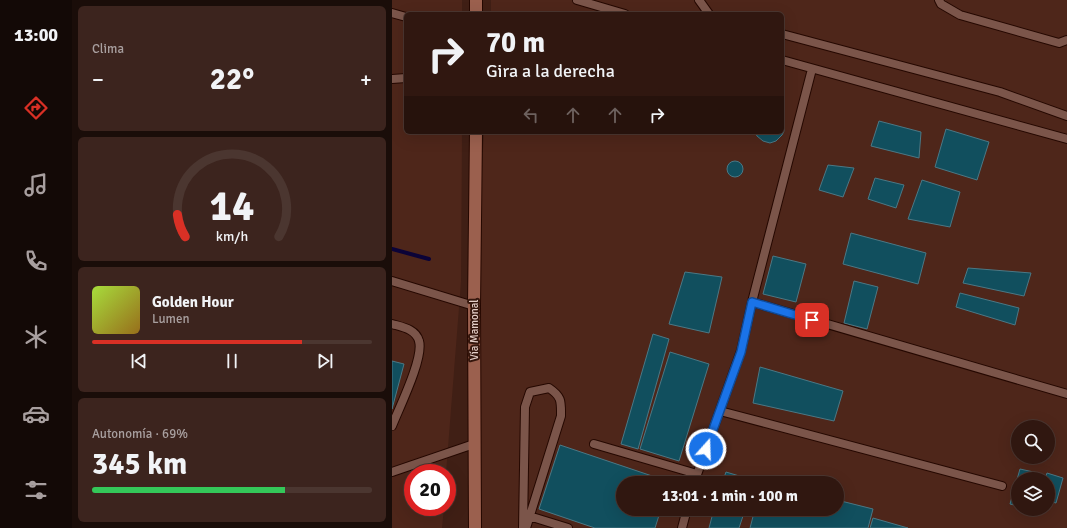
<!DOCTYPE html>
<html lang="es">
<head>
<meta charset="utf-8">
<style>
  body { margin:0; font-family:Signika,sans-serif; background:#3c241e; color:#f1f3f6; height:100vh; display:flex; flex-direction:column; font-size:15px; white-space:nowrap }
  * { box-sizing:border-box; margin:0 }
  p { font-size:13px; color:#a89f9f }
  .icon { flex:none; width:22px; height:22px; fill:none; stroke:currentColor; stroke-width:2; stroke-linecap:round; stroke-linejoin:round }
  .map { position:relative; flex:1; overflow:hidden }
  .side { display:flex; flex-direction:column; gap:6px; padding:6px; background:#1a0d09; width:320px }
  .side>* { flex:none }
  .guide { position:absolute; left:12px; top:12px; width:380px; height:122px; border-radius:6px; box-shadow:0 4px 16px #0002,0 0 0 1px #4b3630; background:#301710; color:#f1f3f6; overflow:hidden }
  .controls { position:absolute; left:619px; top:420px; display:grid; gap:8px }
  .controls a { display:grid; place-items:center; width:44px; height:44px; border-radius:50%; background:#301710; box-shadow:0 4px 16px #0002,0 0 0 1px #4b3630; font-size:20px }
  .speed { position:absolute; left:12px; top:464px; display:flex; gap:8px; font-size:20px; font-weight:700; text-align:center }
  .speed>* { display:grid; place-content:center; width:52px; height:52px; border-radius:50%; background:#301710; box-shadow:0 4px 16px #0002,0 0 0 1px #4b3630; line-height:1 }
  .speed .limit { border:6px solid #d22; background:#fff; color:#111 }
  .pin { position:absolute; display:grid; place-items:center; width:34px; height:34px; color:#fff; margin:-17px; border-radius:8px; box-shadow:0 2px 6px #0006 }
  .me { position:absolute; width:44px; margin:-22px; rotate:20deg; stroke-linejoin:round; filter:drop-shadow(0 0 3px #0008) }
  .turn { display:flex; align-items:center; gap:14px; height:84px; padding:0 16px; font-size:18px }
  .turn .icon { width:52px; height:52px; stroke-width:2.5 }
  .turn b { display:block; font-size:28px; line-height:34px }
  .lanes { display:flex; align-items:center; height:38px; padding:0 16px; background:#0003; justify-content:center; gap:20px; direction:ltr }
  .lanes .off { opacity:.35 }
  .big { font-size:30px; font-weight:800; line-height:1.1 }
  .side .widget { flex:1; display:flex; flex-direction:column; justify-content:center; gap:6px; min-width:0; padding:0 14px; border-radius:6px; background:#3c241e }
  .side .dial { align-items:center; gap:0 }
  .dial svg { height:104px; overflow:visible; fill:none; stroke:#4b3630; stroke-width:7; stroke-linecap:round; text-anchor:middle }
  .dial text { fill:#f1f3f6; stroke:none }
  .song { display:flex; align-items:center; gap:12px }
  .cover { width:48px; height:48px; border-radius:6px; background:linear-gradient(135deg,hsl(80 70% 55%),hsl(40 70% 35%)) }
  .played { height:4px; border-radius:2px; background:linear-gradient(90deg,#d93025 75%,#4b3630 75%) }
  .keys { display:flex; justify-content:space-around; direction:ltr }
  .heat { display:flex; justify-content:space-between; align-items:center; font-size:22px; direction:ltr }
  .charge { height:6px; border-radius:3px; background:linear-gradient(90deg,#34c759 69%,#4b3630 0) }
  .trip { position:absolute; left:224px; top:476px; width:228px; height:40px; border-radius:20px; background:#301710; box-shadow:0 4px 16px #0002,0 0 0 1px #4b3630; font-weight:800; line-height:40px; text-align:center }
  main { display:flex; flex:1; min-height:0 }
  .tabs { display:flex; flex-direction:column; width:72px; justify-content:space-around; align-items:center; background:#130906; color:#a89f9f }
  .tabs .icon { width:28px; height:28px }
  .tabs .on { color:#d93025 }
  .tabs b { font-size:18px; color:#f1f3f6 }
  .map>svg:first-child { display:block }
</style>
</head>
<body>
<main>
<nav class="tabs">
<b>13:00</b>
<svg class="icon on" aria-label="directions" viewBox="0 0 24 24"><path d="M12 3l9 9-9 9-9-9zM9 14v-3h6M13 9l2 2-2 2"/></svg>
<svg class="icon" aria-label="music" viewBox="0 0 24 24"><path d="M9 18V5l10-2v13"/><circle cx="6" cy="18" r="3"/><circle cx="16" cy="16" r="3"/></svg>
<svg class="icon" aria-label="phone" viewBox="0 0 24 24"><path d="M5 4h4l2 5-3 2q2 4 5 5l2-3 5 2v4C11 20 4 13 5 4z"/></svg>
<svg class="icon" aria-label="climate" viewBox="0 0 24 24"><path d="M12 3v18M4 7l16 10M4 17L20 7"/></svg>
<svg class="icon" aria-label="car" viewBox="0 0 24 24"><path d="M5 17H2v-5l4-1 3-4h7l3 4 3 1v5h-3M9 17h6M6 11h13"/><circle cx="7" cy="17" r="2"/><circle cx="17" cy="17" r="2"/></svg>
<svg class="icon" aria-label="filters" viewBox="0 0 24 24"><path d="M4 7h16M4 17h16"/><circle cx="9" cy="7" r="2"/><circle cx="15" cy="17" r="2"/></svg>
</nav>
<section class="side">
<div class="widget"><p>Clima</p>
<div class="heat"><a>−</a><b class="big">22°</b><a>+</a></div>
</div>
<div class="widget dial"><svg viewBox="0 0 100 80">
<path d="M14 69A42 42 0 1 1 86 69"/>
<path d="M14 69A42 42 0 0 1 8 52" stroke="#d93025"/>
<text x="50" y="56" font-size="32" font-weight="700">14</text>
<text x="50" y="72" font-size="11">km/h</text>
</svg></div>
<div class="widget">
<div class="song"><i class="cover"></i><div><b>Golden Hour</b><p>Lumen</p></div></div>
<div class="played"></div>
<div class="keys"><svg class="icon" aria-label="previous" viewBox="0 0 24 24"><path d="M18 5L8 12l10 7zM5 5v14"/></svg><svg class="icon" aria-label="pause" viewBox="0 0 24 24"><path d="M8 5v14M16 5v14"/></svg><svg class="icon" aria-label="next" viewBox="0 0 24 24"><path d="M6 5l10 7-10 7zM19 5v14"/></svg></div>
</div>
<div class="widget"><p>Autonomía · 69%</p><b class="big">345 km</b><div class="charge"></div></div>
</section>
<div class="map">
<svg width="675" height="528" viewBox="0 0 675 528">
  <rect width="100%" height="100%" fill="#401f15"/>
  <path fill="#4e261a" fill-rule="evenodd" d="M0,0H70V14H14V132H70L69,282L54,473H21V507H52L50,528H0Z
    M99,0H675V528H83L82,306L92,132H390V14H99ZM626,427H656V457H626ZM626,479H656V509H626ZM231,483H445V509H231Z"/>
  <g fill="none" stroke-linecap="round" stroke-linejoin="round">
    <path stroke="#0b0338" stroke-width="4" d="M0,249L37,259"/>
  </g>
  <path fill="#114f5e" stroke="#4b7885" d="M390,121L392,125V131L390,135L384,141L378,143L371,141L365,136L363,132H390Z
    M487,121L529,132L527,158L479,146Z
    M554,129L597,142L585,180L543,167Z
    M335 169a8 8 0 1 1 16 0a8 8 0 1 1-16 0Z
    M436,165L462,168L451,197L427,190Z
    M483,178L512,185L504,208L476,199Z
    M530,180L568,192L558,227L516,219Z
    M459,233L534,253L526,284L451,264Z
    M381,256L414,264L404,302L371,294Z
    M576,268L639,273L632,296L571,283Z
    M293,272L330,277L317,333L277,324Z
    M462,281L486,287L475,329L452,323Z
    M568,293L627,308L623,325L564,307Z
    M261,334L277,339L246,449L229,444Z
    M278,352L317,364L287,461L248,449Z
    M0,361L12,364L0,409Z
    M368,367L451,391L442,421L361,403Z
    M168,445L278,482L231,483V509H269L263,528H203L147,509Z
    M628,469L646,473L644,479H626V506L618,504Z
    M334,472L364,481V483H330Z
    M655,473L671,478L664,503L656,501V479H653Z
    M445,500L481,509L476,528H358L363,509H445Z
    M322,509L353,510L347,528H317Z
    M481,518L516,528H478Z"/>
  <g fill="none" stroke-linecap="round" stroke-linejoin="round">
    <g stroke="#250801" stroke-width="10">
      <path id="lane" d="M185,0L233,14
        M307,0L317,14
        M547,0L549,4L568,15L667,43L675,40
        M0,13L14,17
        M390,34L608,92L675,116
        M390,60L675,139
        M0,79L14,78
        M0,281L82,306
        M360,302L675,394
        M0,324C10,327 24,329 27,341C32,358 7,408 0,426
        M328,411L610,486
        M202,444L305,474
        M0,472L82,444
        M302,483L349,351L360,302L420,69
        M137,516L176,528
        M131,528L133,407L138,392L157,388C170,397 169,401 169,416L134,528
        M290,528L295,509"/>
    </g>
    <g stroke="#250801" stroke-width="14">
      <path id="secondary" d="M84,14V0
        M83,528L82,306L84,132"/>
    </g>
    <use href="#lane" stroke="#7b554a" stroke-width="8"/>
    <use href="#secondary" stroke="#9b604e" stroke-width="12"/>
  </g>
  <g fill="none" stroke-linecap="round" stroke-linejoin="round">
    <g stroke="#114b97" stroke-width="10">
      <path id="route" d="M314,449L349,352L360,302L420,320"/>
    </g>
    <use href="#route" stroke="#1a73e8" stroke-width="7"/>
  </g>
  <g text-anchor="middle" stroke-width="4" stroke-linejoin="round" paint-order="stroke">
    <g font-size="11" fill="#e4cec7" stroke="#35160c">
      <text transform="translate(82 330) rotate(-90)" y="4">Vía Mamonal</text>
    </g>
  </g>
</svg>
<div class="controls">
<a><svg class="icon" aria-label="search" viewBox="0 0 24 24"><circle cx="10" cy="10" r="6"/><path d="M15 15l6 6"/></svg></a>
<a><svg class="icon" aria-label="layers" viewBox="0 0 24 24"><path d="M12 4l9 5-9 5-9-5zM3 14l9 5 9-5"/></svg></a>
</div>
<div class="speed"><div class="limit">20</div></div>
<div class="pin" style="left:420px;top:320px;background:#d93025"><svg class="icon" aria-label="arrive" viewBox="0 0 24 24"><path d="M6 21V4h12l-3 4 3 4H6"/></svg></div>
<svg class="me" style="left:314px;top:449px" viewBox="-20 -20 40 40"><circle r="17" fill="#1a73e8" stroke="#fff" stroke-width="3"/><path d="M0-11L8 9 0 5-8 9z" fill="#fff"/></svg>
<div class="trip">13:01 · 1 min · 100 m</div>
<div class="guide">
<div class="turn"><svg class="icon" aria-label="right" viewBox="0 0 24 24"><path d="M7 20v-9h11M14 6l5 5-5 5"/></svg><div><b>70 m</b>Gira a la derecha</div></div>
<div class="lanes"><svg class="icon off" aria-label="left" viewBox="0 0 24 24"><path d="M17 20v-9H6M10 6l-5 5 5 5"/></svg><svg class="icon off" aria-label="ahead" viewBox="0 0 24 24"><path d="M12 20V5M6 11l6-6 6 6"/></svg><svg class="icon off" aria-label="ahead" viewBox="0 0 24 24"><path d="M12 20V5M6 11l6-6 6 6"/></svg><svg class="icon" aria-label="right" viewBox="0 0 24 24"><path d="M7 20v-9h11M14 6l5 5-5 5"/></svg></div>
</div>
</div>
</main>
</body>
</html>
